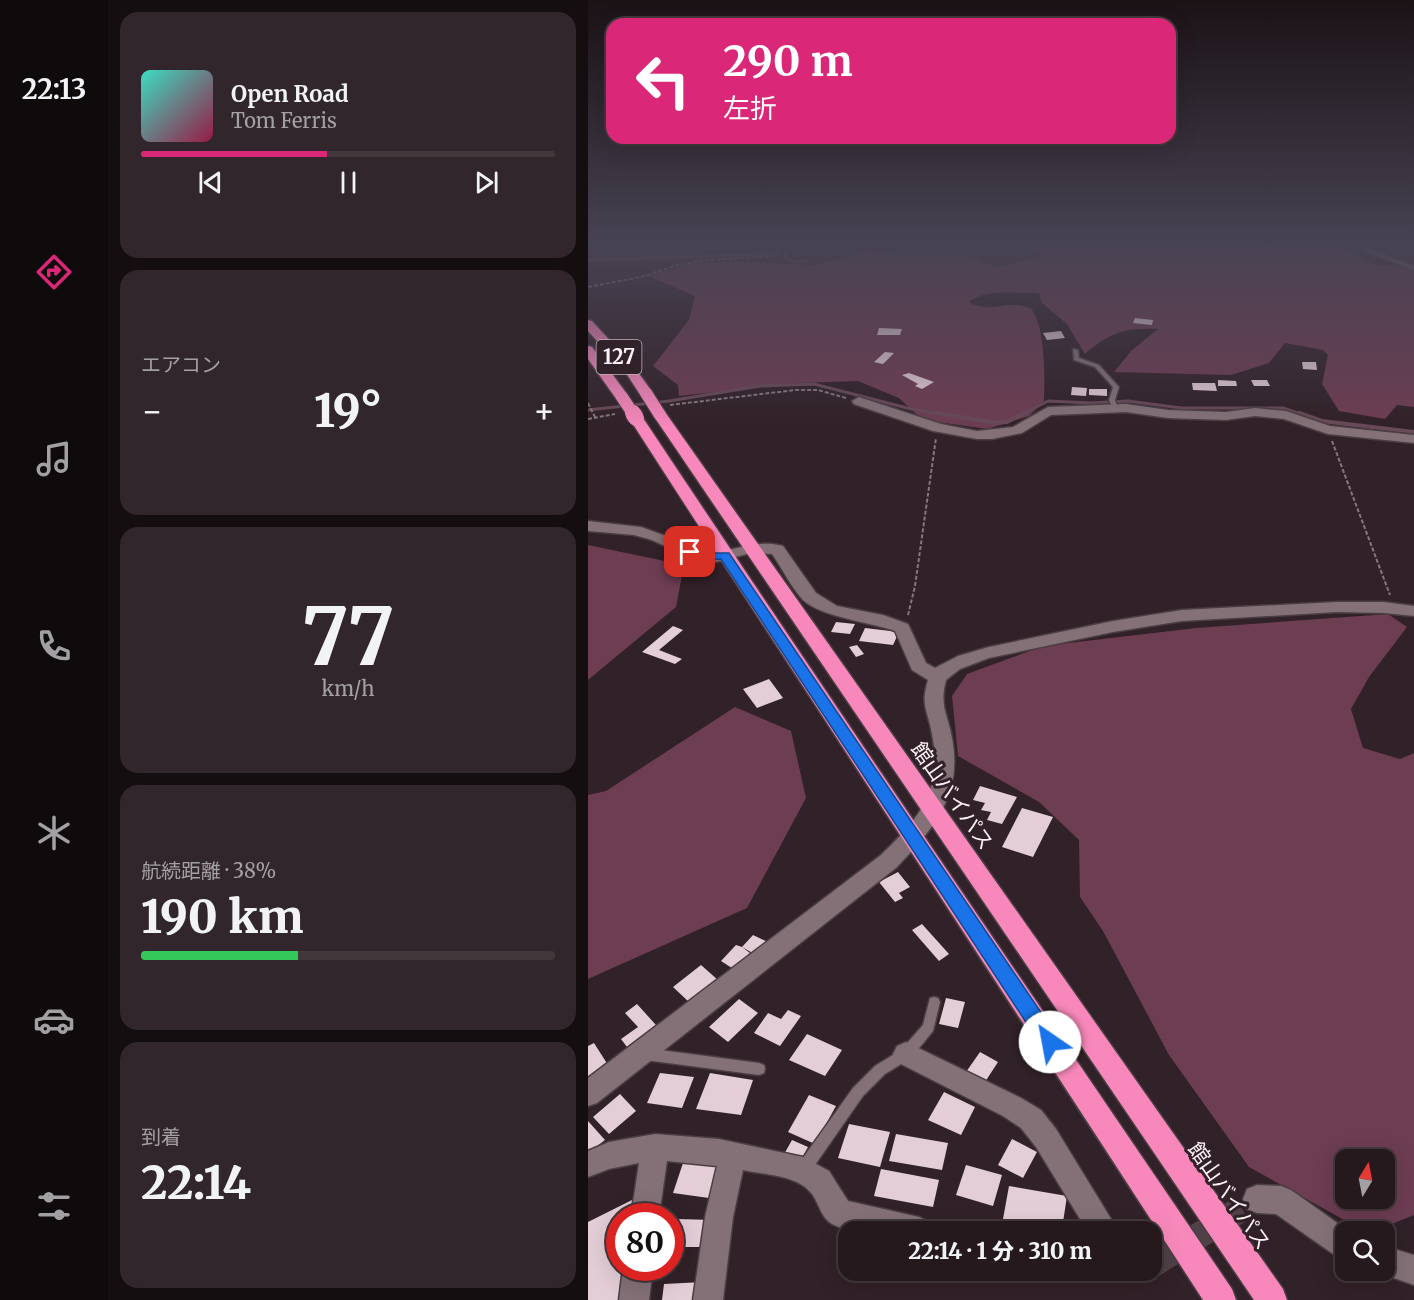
<!DOCTYPE html>
<html lang="ja">
<head>
<meta charset="utf-8">
<style>
  body { margin:0; font-family:Merriweather,"Noto Sans JP",serif; background:#31262b; color:#f1f3f6; height:100vh; display:flex; flex-direction:column; font-size:22px; white-space:nowrap }
  * { box-sizing:border-box; margin:0 }
  p { font-size:20px; color:#a3a0a4 }
  .icon { flex:none; width:33px; height:33px; fill:none; stroke:currentColor; stroke-width:2; stroke-linecap:round; stroke-linejoin:round }
  .map { position:relative; flex:1; overflow:hidden }
  .panel { display:flex; flex-direction:column; gap:12px; padding:12px; background:#140e10; width:480px }
  .panel>* { flex:none }
  .top-card { position:absolute; left:18px; top:18px; width:570px; height:126px; border-radius:18px; box-shadow:0 6px 24px #0002,0 0 0 2px #42383c; background:#db2777; color:#fff; overflow:hidden }
  .needle { width:39px; rotate:10deg }
  .controls { position:absolute; left:747px; top:1149px; display:grid; gap:12px }
  .controls a { display:grid; place-items:center; width:60px; height:60px; border-radius:12px; background:#25191e; box-shadow:0 6px 24px #0002,0 0 0 2px #42383c; font-size:30px }
  .speed { position:absolute; left:18px; top:1203px; display:flex; gap:12px; font-size:30px; font-weight:700; text-align:center }
  .speed>* { display:grid; place-content:center; width:78px; height:78px; border-radius:50%; background:#25191e; box-shadow:0 6px 24px #0002,0 0 0 2px #42383c; line-height:1 }
  .speed .limit { border:9px solid #d22; background:#fff; color:#111 }
  .pin { position:absolute; display:grid; place-items:center; width:51px; height:51px; color:#fff; margin:-26px; border-radius:12px; box-shadow:0 3px 9px #0006 }
  .me { position:absolute; width:66px; margin:-33px; rotate:327deg; stroke-linejoin:round; filter:drop-shadow(0 0 4px #0008) }
  .turn { display:flex; align-items:center; gap:21px; height:126px; padding:0 18px; font-size:27px }
  .turn .icon { width:78px; height:78px; stroke-width:2.5 }
  .turn b { display:block; font-size:42px; line-height:51px }
  .big { font-size:45px; font-weight:800; line-height:1.1 }
  .panel .widget { flex:1; display:flex; flex-direction:column; justify-content:center; gap:9px; min-width:0; padding:0 21px; border-radius:18px; background:#31262b }
  .panel .dial { align-items:center; gap:0 }
  .dial b { font-size:78px; line-height:1 }
  .song { display:flex; align-items:center; gap:18px }
  .cover { width:72px; height:72px; border-radius:9px; background:linear-gradient(135deg,hsl(170 70% 55%),hsl(340 70% 35%)) }
  .played { height:6px; border-radius:3px; background:linear-gradient(90deg,#db2777 45%,#42383c 45%) }
  .keys { display:flex; justify-content:space-around; direction:ltr }
  .heat { display:flex; justify-content:space-between; align-items:center; font-size:33px; direction:ltr }
  .charge { height:9px; border-radius:4px; background:linear-gradient(90deg,#34c759 38%,#42383c 0) }
  .trip { position:absolute; left:250px; top:1221px; width:324px; height:60px; border-radius:18px; background:#25191e; box-shadow:0 6px 24px #0002,0 0 0 2px #42383c; font-weight:800; line-height:60px; text-align:center }
  main { display:flex; flex:1; min-height:0 }
  .menu { display:flex; flex-direction:column; width:108px; justify-content:space-around; align-items:center; background:#0f0a0c; color:#a3a0a4 }
  .menu .icon { width:42px; height:42px }
  .menu .current { color:#db2777 }
  .menu b { font-size:27px; color:#f1f3f6 }
  .map>svg:first-child { display:block }
</style>
</head>
<body>
<main>
<nav class="menu">
<b>22:13</b>
<svg class="icon current" aria-label="directions" viewBox="0 0 24 24"><path d="M12 3l9 9-9 9-9-9zM9 14v-3h6M13 9l2 2-2 2"/></svg>
<svg class="icon" aria-label="music" viewBox="0 0 24 24"><path d="M9 18V5l10-2v13"/><circle cx="6" cy="18" r="3"/><circle cx="16" cy="16" r="3"/></svg>
<svg class="icon" aria-label="phone" viewBox="0 0 24 24"><path d="M5 4h4l2 5-3 2q2 4 5 5l2-3 5 2v4C11 20 4 13 5 4z"/></svg>
<svg class="icon" aria-label="climate" viewBox="0 0 24 24"><path d="M12 3v18M4 7l16 10M4 17L20 7"/></svg>
<svg class="icon" aria-label="car" viewBox="0 0 24 24"><path d="M5 17H2v-5l4-1 3-4h7l3 4 3 1v5h-3M9 17h6M6 11h13"/><circle cx="7" cy="17" r="2"/><circle cx="17" cy="17" r="2"/></svg>
<svg class="icon" aria-label="filters" viewBox="0 0 24 24"><path d="M4 7h16M4 17h16"/><circle cx="9" cy="7" r="2"/><circle cx="15" cy="17" r="2"/></svg>
</nav>
<section class="panel">
<div class="widget">
<div class="song"><i class="cover"></i><div><b>Open Road</b><p>Tom Ferris</p></div></div>
<div class="played"></div>
<div class="keys"><svg class="icon" aria-label="previous" viewBox="0 0 24 24"><path d="M18 5L8 12l10 7zM5 5v14"/></svg><svg class="icon" aria-label="pause" viewBox="0 0 24 24"><path d="M8 5v14M16 5v14"/></svg><svg class="icon" aria-label="next" viewBox="0 0 24 24"><path d="M6 5l10 7-10 7zM19 5v14"/></svg></div>
</div>
<div class="widget"><p>エアコン</p>
<div class="heat"><a>−</a><b class="big">19°</b><a>+</a></div>
</div>
<div class="widget dial"><b>77</b><p>km/h</p></div>
<div class="widget"><p>航続距離 · 38%</p><b class="big">190 km</b><div class="charge"></div></div>
<div class="widget"><p>到着</p><b class="big">22:14</b></div>
</section>
<div class="map">
<svg width="826" height="1300" viewBox="0 0 826 1300">
  <rect width="100%" height="100%" fill="#312128"/>
  <path fill="#6d3d52" fill-rule="evenodd" d="M442,246H754L755,249L787,265H826V407L809,405L797,419L751,411L734,384L740,355L735,350L697,343L681,363L643,375L526,372L543,351L570,329C536,328 523,332 497,354L479,324L454,303L451,293C430,294 398,288 381,302C395,311 410,305 426,305C433,305 443,306 446,313C457,332 457,379 456,401L441,416L399,429L349,422L329,415L311,398L270,381L211,383L91,396L90,385L65,366L101,320L107,296L60,276L102,264L142,261L227,265L280,251L340,256L377,254L408,267L456,255Z
    M0,545L96,565L88,607L0,680Z
    M800,614L819,627L781,677L763,709L775,748L812,759L826,753V1215L786,1231H776L661,1167L581,1055L515,931L492,897L491,840L451,802L370,756L364,696L379,674L455,646L608,628ZM758,1160H796V1198H758Z
    M147,707L203,731L218,798L159,908L0,979V795L18,791Z"/>
  <g fill="none" stroke-linecap="round" stroke-linejoin="round">
    <path stroke="#684958" stroke-width="3" d="M197,254V258L205,262L219,261
      M0,260L182,254
      M0,410L81,401L172,386L226,384L323,409L358,415
      M433,415L460,401L504,403L540,401L593,408H695L715,415"/>
    <path stroke="#684958" stroke-width="4" d="M349,413L408,423L419,422L436,413
      M711,413L734,421L826,432"/>
  </g>
  <path fill="#e3cdd6" d="M547,318L565,320L564,325L545,323Z
    M291,328L314,329L312,335H289Z
    M473,331L477,338L459,340L455,333Z
    M297,352L306,353L295,364L286,362Z
    M714,362H728L729,370L715,369Z
    M321,373L346,382L334,389L327,386L330,384L314,375Z
    M630,380L648,381L649,386H630Z
    M663,380H679L682,386H666Z
    M604,383H627L629,391L605,390Z
    M484,387L499,388L498,396L483,395Z
    M501,389H519V396L501,395Z
    M248,622L267,624L262,634L243,632Z
    M85,626L95,630L71,650L94,659L87,664L54,652Z
    M277,628L311,632L305,645L271,641Z
    M269,645L276,654L268,657L261,647Z
    M181,679L195,698L169,708L155,689Z
    M392,786L429,797L414,824L399,820L403,812L393,810L397,803L385,800Z
    M434,808L465,817L445,857L414,847Z
    M310,872L322,887L311,893L315,898L307,902L291,882Z
    M334,924L361,954L351,961L324,930Z
    M165,935L180,942L168,955L154,947L162,953L147,970L133,961L148,945L154,947Z
    M113,965L130,980L102,1003L85,987Z
    M358,998L377,1002L370,1028L351,1024Z
    M151,999L170,1013L140,1042L121,1027Z
    M49,1004L68,1025L39,1047L33,1039L50,1027L37,1013Z
    M200,1010L213,1016L192,1046L166,1033L180,1013L193,1019Z
    M219,1034L254,1050L237,1076L201,1060Z
    M6,1043L20,1065L0,1077V1046Z
    M392,1052L410,1062L397,1082L378,1072Z
    M72,1073L106,1077L94,1108L59,1103Z
    M122,1073L165,1080L153,1115L108,1109Z
    M356,1092L387,1107L373,1135L340,1120Z
    M32,1094L48,1111L21,1134L5,1117Z
    M221,1095L248,1106L227,1144L200,1132Z
    M0,1121L17,1140L0,1153Z
    M261,1124L302,1132L292,1167L250,1158Z
    M308,1134L360,1143L354,1170L301,1161Z
    M424,1139L449,1152L435,1178L410,1165Z
    M204,1140L220,1147L211,1163L195,1156Z
    M96,1160L132,1165L121,1198L85,1193Z
    M378,1165L414,1175L405,1206L368,1195Z
    M293,1169L351,1180L345,1207L286,1196Z
    M421,1186L479,1196L474,1229L415,1219Z
    M52,1196L49,1216H32V1268H43L39,1300H0V1222Z
    M88,1219L125,1220L119,1247H82Z
    M115,1282L112,1300H74L76,1284Z"/>
  <g fill="none" stroke-linecap="round" stroke-linejoin="round">
    <path stroke="#504047" stroke-width="26" stroke-dasharray="26 14" stroke-linecap="butt" d="M564,1265L669,1199"/>
    <g stroke="#4b3e43" stroke-width="3">
      <path id="lane" d="M775,248H779L826,266V270L775,250Z
        M485,349L490,350L491,358L511,365L530,386L531,387L527,400L530,409L529,410H525L521,400L525,387L507,367L486,360Z
        M346,997L350,998L352,1002L345,1031L323,1058L297,1074L275,1096L220,1175L215,1177L210,1175L208,1170L210,1165L265,1088L287,1066L313,1050L335,1025L342,998Z
        M57,1048L171,1063L176,1065L177,1069L176,1073L171,1075L57,1060L52,1058L51,1054L52,1050Z"/>
    </g>
    <g stroke="#4b3e43" stroke-width="3">
      <path id="street" d="M271,397L353,424L389,431L425,427L460,407L538,404L580,410L638,412L667,408L698,411L742,426L826,435V443L740,434L696,419L667,416L638,420L580,418L538,412L463,415L434,433L404,439H389L345,431L266,404L264,401Z
        M0,521L53,527L119,551C145,554 164,538 195,546L228,593L249,606L295,615L320,624L338,663L347,668L370,656L401,647L525,621L594,610L749,602H796L826,606V616L796,613L749,612L594,621L525,632L401,658L372,669L358,680C351,707 360,714 364,738C375,795 346,828 309,867L9,1103L0,1106V1078L293,855C332,817 355,791 344,734C340,710 332,707 340,680L324,670L307,631C282,622 233,617 215,600C203,587 194,568 184,554L163,553L128,562L119,561L96,555L64,540L46,535L0,531Z
        M318,1042L433,1098L453,1110L468,1129L531,1232H500L448,1147L433,1128L415,1116L309,1062L305,1054L309,1046Z
        M67,1134L131,1139L215,1157L241,1171L260,1201L331,1217L341,1222L345,1232C316,1232 270,1238 244,1224C233,1218 231,1203 224,1194C210,1175 177,1175 155,1170L145,1217L135,1300H105L117,1217L129,1166L79,1161L71,1216H43L51,1163L21,1169L0,1177V1151L21,1142Z
        M669,1185L693,1186L703,1190L762,1232H758V1260L748,1256L688,1214L669,1213L659,1209L655,1199L659,1189Z
        M796,1246L826,1255V1285L786,1271L796,1270Z
        M35,1268H65L61,1300H31Z"/>
    </g>
    <g stroke="#4b3e43" stroke-width="3">
      <path id="highway" d="M0,320L4,321L47,368L65,393L63,396H53L38,373L0,331Z
        M0,346L4,347L39,394L41,397L39,400H29L0,359Z
        M72,411L77,412L695,1289L699,1300H666L65,415Z
        M48,414L55,418C249,710 447,999 644,1289L648,1300H615C425,1006 231,713 41,418Z"/>
    </g>
    <path stroke="#85777d" stroke-width="2" stroke-dasharray="4 2" stroke-linecap="butt" d="M0,287L53,277L90,265L120,260L187,256L193,246
      M0,403L7,417
      M82,405L207,390H230L258,398
      M0,419L27,414
      M744,441L802,595
      M320,615L327,586L348,438"/>
    <use href="#lane" fill="#847178" fill-rule="evenodd"/>
    <use href="#street" fill="#847178" fill-rule="evenodd"/>
    <use href="#highway" fill="#f888bb" fill-rule="evenodd"/>
    <g stroke="#4b3e43" stroke-width="14" stroke-linecap="butt">
      <path id="highway-bridge-far1" d="M58,393L72,415
        M34,397L46,415"/>
    </g>
    <g stroke="#4b3e43" stroke-width="18" stroke-linecap="butt">
      <path id="highway-bridge" d="M45,413L48,418"/>
    </g>
    <use href="#highway-bridge-far1" stroke="#f888bb" stroke-width="12"/>
    <use href="#highway-bridge" stroke="#f888bb" stroke-width="16"/>
  </g>
  <linearGradient id="sky" x2="0" y2="1"><stop stop-color="#1b1216"/><stop offset="0.57" stop-color="#484353"/><stop offset="1" stop-color="#484353" stop-opacity="0"/></linearGradient>
  <rect width="826" height="428" fill="url(#sky)"/>
  <path fill="#1a73e8" stroke="#114b97" stroke-width="1.5" d="M102,548L119,553H141L469,1036L471,1042L469,1048L462,1050L455,1048L133,559L119,560L97,555V550Z"/>
  <g text-anchor="middle" stroke-width="6" stroke-linejoin="round" paint-order="stroke">
    <rect fill="#312128" stroke="#c0b3b8" stroke-width="1.5" x="8.5" y="340" width="45" height="34" rx="4.5"/>
    <g font-size="20" font-weight="bold" fill="#fdf1f6">
      <text x="31" y="364">127</text>
    </g>
    <g font-size="21" fill="#fdf1f6" stroke="#312128">
      <text transform="translate(364 796) rotate(55)" y="7">館山バイパス</text>
      <text transform="translate(641 1196) rotate(55)" y="7">館山バイパス</text>
    </g>
  </g>
</svg>
<div class="controls">
<a><svg class="needle" viewBox="-14 -14 28 28"><path d="M0-13l5 13h-10z" fill="#e53935"/><path d="M0 13l5-13h-10z" fill="#a3a0a4"/></svg></a>
<a><svg class="icon" aria-label="search" viewBox="0 0 24 24"><circle cx="10" cy="10" r="6"/><path d="M15 15l6 6"/></svg></a>
</div>
<div class="speed"><div class="limit">80</div></div>
<div class="pin" style="left:102px;top:552px;background:#d93025"><svg class="icon" aria-label="arrive" viewBox="0 0 24 24"><path d="M6 21V4h12l-3 4 3 4H6"/></svg></div>
<svg class="me" style="left:462px;top:1042px" viewBox="-20 -20 40 40"><circle r="19" fill="#fff"/><path d="M0-13L10 11 0 6-10 11z" fill="#1a73e8"/></svg>
<div class="trip">22:14 · 1 分 · 310 m</div>
<div class="top-card">
<div class="turn"><svg class="icon" aria-label="left" viewBox="0 0 24 24"><path d="M17 20v-9H6M10 6l-5 5 5 5"/></svg><div><b>290 m</b>左折</div></div>
</div>
</div>
</main>
</body>
</html>
